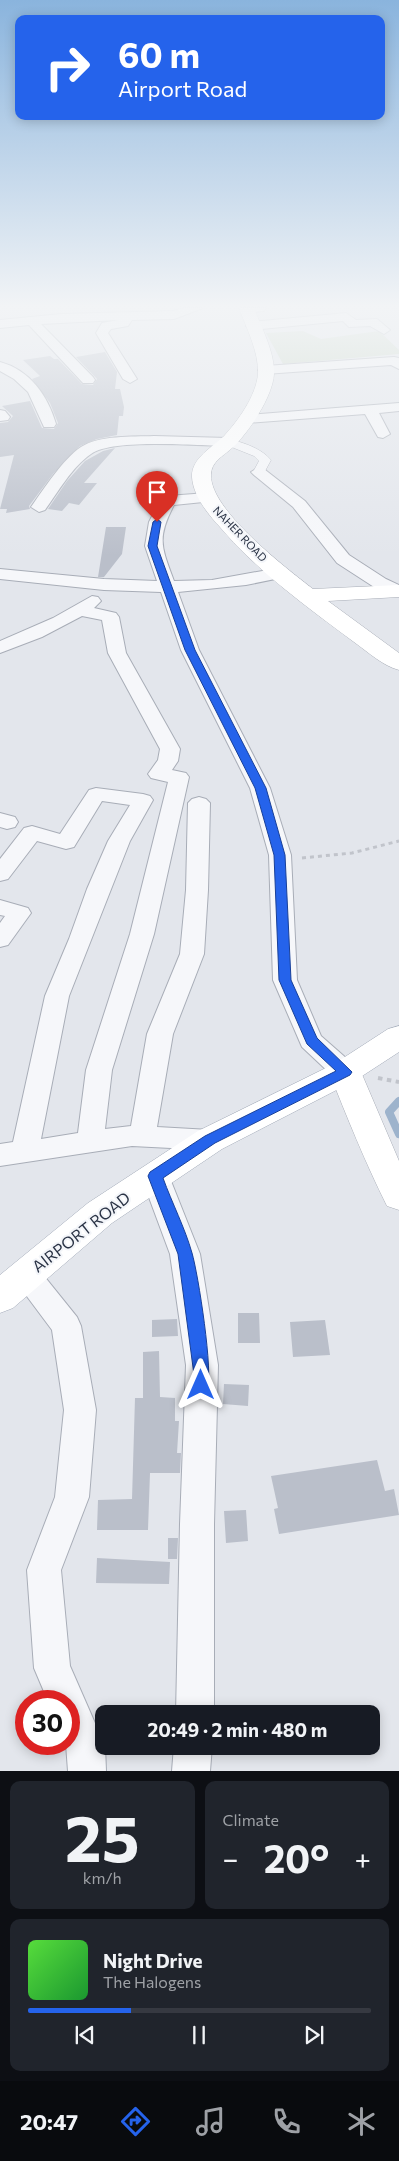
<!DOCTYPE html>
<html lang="en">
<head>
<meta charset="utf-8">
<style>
  body { margin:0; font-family:Commissioner,sans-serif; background:#20242c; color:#f1f3f6; height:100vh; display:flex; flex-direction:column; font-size:19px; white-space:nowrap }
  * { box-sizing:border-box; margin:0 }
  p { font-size:16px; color:#9ea1a6 }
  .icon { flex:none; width:28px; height:28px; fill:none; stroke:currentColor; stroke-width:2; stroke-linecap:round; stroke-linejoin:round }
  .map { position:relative; height:1771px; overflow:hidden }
  .drawer { display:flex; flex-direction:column; gap:10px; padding:10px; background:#0d0f14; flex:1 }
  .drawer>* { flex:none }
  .hud { position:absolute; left:15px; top:15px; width:370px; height:105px; border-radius:10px; box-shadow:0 2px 12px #0003; background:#2563eb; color:#fff; overflow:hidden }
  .speed { position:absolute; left:15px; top:1690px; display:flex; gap:10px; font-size:25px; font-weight:700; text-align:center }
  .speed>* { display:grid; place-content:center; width:65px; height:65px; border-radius:50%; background:#171b24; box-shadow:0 2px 12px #0003; line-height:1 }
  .speed .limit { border:8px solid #d22; background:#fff; color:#111 }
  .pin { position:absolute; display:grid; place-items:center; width:42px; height:42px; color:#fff; margin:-51px -21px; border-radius:50% 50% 50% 0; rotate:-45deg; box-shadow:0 0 5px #0007 }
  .pin .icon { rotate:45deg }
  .me { position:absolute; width:55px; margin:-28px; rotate:0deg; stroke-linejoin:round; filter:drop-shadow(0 0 4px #0008) }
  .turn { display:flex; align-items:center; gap:18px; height:105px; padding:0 20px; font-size:22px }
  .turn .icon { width:65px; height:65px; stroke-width:2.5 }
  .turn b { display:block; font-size:35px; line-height:42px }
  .big { font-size:38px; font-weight:700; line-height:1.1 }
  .drawer .tile { flex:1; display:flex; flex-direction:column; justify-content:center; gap:8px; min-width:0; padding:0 18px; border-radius:10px; background:#20242c }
  .drawer .dial { align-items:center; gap:0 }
  .dial b { font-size:65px; line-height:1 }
  .song { display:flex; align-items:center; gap:15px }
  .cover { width:60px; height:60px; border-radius:8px; background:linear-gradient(135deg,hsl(110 70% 55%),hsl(130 70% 35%)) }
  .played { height:5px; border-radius:2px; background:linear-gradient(90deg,#2563eb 30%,#363941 30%) }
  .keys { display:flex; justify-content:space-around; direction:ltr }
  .heat { display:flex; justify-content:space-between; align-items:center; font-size:28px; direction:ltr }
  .drawer .tiles { flex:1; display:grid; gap:10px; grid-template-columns:1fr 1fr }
  .tile:last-child { grid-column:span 2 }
  .trip { position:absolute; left:95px; top:1705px; width:285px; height:50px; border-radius:10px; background:#171b24; box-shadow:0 2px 12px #0003; font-weight:700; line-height:50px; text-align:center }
  .tabs { display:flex; height:80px; justify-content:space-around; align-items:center; background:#090b0e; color:#9ea1a6 }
  .tabs .icon { width:35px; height:35px }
  .tabs .current { color:#2563eb }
  .tabs b { font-size:22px; color:#f1f3f6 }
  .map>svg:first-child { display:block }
</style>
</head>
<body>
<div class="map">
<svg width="399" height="1771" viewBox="0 0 399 1771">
  <rect width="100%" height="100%" fill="#e3e6ec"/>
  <path fill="#c8d6c4" d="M303,331L321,339L379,331L399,350V354L283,364L266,333Z"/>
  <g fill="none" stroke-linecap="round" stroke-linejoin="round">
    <path stroke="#9db3cc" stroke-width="8" d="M399,1101L389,1112L399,1134"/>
  </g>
  <path fill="#babfca" d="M105,352L117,372L115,389H120L124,407L123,416H119L117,435L97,439L80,446L53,474L29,506L30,509L6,513L7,509H0L14,455L0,457V423L8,422L13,416L2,406L30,401L42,428L54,429L58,423L50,403L32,379L40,376L23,360L50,356L54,359H58L82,384L93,385L97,379L76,357Z
    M115,448L84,483H97L79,505L69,503L62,511L48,509L67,481L85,461L103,451Z
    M106,527H126L122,554L104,577H98Z
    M238,1313H259L260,1343H238Z
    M177,1319L178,1336L152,1337V1320Z
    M325,1320L330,1355L293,1357L290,1322Z
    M159,1351L160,1397L175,1398V1421H179L177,1453H181L180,1473H150L148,1530H97L98,1500L132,1499L135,1398H143V1352Z
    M224,1384L249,1385L248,1406L223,1404Z
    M377,1460L385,1491L394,1489L399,1515L279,1534L274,1509L278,1508L271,1476Z
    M246,1510L248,1541L226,1543L224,1511Z
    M168,1538H178L177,1559H168Z
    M97,1558L170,1562L169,1584L96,1583Z"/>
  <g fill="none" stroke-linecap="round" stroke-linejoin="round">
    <g stroke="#a8adb7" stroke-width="1">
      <path id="pedestrian" d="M228,439C242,442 261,448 271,460L263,475H255L253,472L259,461L254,456L224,444L222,442Z"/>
    </g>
    <g stroke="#a8adb7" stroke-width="2">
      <path id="minor" d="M184,308H203L174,319L132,320L128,326L111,329L108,333L137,379L130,383L123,379L96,333L102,323L118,320L41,324L93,377L95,380L93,383H83L29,325L0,328V320L61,314L173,311Z
        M242,308H266L264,311L243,313Z
        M346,313L356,320L377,319L390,330L384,334L370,326L349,327L343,321L252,330L246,326L252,322Z
        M394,357L399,358V369L391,365L265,374L258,370L265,366Z
        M0,362C30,370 48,396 56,424L54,427H44L28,392L14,379L0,371Z
        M399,403V411L379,413L390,434L383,438L378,437L365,414L247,423L240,419L247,415Z
        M0,410L5,411L10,417L8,420L0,421Z
        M154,436L228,438L235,442L228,446C199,446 113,438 91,454C72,467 58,492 45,510L39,512L31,507C43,490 64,458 81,447C100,435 131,437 154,436Z
        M259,467L264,469L305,501L349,555L386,579L399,585V596L374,587L337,563L293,507L254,475L251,472Z
        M207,493L215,498L213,501L174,505C156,539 162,548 174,581L212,580L279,568L285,569L287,573L285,577L246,585L178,592L199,650L270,788L291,855L297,980L321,1036L354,1065L358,1072L354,1079L345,1082L336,1079L302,1047L273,980L269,855L250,788L181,650L161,592L104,590L0,579V569L104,579L157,581L145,546L149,522L160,501L168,496Z
        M92,596L98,597L101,601L94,608L116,613L119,617L126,653L180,749L178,761L172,770L186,773L189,777L154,934L112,1070L105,1129L131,1126L147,1034L180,954L186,890L188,803L192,799L199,797L206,799L210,803L208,890L204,954L173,1034L157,1127L210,1130L220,1133L224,1140L220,1147L210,1150L132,1146L0,1166V1144L13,1142L45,996L69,939L87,889L108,841L130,805L102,801L74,847L66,849L37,841L8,879L0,881V859L24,828L32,826L60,834L89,790L96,788L143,794L150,796L153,800L130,841L69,996L41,1139L78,1133L86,1070L130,934L168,782L151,778L148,774L158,760L160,749L108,653L102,620L82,616L42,637L0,653V641L53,618Z
        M0,813L15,817L18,822L15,827L7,829L0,827Z
        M0,900L28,908L31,913L8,945L0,947V923L5,916L0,915Z
        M155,1165L165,1168L169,1176L200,1254L218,1365L214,1524V1714H176L180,1524L186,1365L170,1254L141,1176L145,1168Z
        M26,1263L36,1266L77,1317L81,1326L96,1410L89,1497L61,1570L70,1666L105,1746L106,1771H68L66,1744H69V1701H48L34,1668L27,1570L55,1497L64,1410L52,1330L11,1275L16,1266Z
        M174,1746H212L210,1771H172Z"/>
    </g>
    <g stroke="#a8adb7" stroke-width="1">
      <path id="secondary" d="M239,308H254C261,327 275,352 274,374C273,396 248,434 231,449C223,456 211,462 211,475C210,510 286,568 313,589L399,585V597L328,601L399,653V670C383,666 368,652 354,642C307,607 257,571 219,526C207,513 193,495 192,477C191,458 213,447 224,436C238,421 256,396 258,374C259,352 246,327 239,308Z
        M345,1060L356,1064L361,1072L399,1161V1210L387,1206C365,1162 347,1117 329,1072L334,1064Z"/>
    </g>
    <g stroke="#a2aab8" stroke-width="1">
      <path id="primary" d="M399,1026V1052L356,1080L222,1149L112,1223L13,1308L0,1313V1275L88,1203L198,1131L334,1064L388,1029Z"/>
    </g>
    <path stroke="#c1c4cb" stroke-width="3" stroke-dasharray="4 4" stroke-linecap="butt" d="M302,858L352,853L399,841"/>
    <path stroke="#c1c4cb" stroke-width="4" stroke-dasharray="4.5 4.5" stroke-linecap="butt" d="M378,1078L399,1082"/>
    <use href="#pedestrian" fill="#f6f7fa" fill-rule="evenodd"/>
    <use href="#minor" fill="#f6f7fa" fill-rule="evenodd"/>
    <use href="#secondary" fill="#fff" fill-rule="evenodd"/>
    <use href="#primary" fill="#fff" fill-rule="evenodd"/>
  </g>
  <linearGradient id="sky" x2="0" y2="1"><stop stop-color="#8ab4dd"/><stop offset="0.55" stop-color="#f2f4f6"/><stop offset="1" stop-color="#f2f4f6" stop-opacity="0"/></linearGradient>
  <rect width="399" height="556" fill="url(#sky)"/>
  <path fill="#2563eb" stroke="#184099" d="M157,519L161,522L157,546L195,650L266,788L285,855L291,980L317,1038L352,1072L350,1075L215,1143L163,1178C172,1203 185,1228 192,1253C198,1273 214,1375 207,1390L201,1392L196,1390L178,1254L148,1176L150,1172L205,1136L336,1071L307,1044L279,980L274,855L255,788L185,650L148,546L153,522Z"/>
  <g text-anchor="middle" stroke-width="4" stroke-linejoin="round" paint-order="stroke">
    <g font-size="11" fill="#2a3345" stroke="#f3f5f9">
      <text transform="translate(240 534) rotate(46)" y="4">NAHER ROAD</text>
    </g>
    <g font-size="16" fill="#2a3345" stroke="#f3f5f9">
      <text transform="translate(81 1232) rotate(-38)" y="6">AIRPORT ROAD</text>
    </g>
  </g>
</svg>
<div class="speed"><div class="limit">30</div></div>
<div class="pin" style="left:157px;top:522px;background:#d93025"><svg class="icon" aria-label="arrive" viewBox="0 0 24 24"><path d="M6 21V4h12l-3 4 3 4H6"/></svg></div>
<svg class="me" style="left:201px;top:1385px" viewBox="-20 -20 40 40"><path d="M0-17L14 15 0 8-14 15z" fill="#2563eb" stroke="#fff" stroke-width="4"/></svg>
<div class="trip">20:49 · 2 min · 480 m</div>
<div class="hud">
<div class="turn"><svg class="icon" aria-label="right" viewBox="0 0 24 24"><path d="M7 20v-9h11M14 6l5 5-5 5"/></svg><div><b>60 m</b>Airport Road</div></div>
</div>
</div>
<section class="drawer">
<div class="tiles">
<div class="tile dial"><b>25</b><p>km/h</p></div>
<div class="tile"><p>Climate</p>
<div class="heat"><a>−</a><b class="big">20°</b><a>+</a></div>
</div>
<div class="tile">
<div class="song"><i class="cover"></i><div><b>Night Drive</b><p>The Halogens</p></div></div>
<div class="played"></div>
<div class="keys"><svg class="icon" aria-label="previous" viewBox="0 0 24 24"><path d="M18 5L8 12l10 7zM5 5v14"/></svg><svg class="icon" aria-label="pause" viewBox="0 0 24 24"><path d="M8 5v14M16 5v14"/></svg><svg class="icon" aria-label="next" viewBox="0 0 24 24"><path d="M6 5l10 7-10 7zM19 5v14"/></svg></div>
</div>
</div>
</section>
<nav class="tabs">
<b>20:47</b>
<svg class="icon current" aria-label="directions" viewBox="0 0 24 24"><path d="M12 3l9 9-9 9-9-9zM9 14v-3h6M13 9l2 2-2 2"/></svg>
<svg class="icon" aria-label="music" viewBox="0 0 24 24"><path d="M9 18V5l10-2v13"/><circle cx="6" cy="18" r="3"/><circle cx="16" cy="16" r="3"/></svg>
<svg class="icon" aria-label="phone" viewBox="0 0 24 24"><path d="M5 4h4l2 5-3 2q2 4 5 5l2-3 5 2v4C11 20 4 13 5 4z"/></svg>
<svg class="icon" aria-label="climate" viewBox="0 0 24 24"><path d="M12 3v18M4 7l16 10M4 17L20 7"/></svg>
</nav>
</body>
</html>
